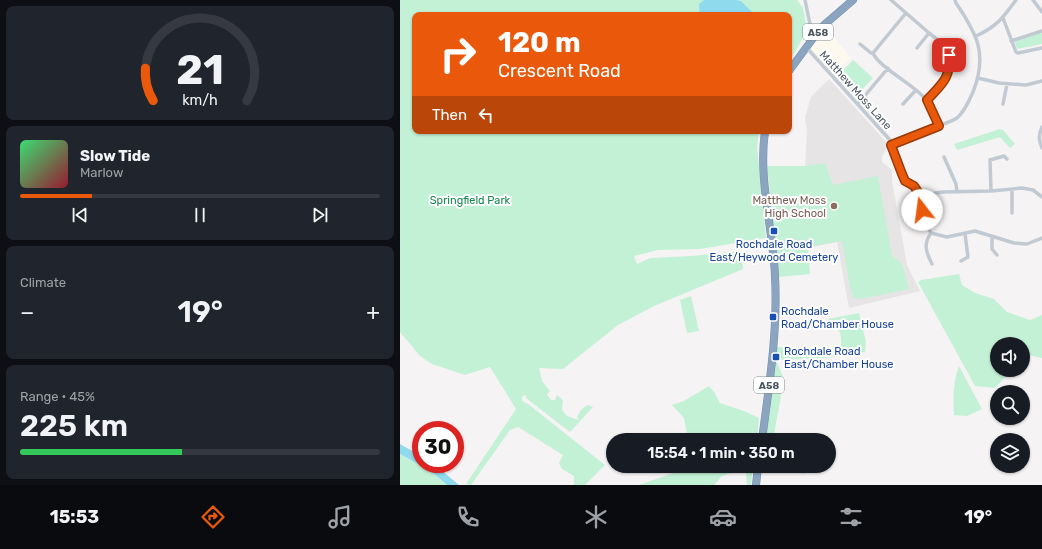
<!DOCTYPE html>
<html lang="en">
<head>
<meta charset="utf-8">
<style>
  body { margin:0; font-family:Rubik,sans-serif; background:#20242c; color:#f1f3f6; height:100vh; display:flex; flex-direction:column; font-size:15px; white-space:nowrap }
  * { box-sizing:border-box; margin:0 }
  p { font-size:13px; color:#9ea1a6 }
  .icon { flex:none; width:22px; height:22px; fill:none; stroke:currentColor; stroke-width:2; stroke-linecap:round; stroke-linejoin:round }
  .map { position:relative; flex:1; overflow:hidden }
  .drawer { display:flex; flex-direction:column; gap:6px; padding:6px; background:#0d0f14; width:400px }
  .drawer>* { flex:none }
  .banner { position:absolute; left:12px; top:12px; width:380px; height:122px; border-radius:8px; box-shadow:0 1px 3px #0004; background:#ea580c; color:#fff; overflow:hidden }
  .tools { position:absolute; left:590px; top:337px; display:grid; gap:8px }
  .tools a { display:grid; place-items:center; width:40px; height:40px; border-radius:50%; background:#171b24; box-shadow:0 1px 3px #0004; font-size:20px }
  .speed { position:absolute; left:12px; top:421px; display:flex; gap:8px; font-size:20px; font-weight:700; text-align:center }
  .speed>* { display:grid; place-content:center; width:52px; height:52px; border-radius:50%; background:#171b24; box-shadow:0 1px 3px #0004; line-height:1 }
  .speed .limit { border:6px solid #d22; background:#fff; color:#111 }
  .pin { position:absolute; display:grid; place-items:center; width:34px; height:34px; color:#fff; margin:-17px; border-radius:8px; box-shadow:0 2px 6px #0006 }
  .me { position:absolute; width:44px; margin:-22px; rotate:345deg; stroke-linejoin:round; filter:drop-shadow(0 0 3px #0008) }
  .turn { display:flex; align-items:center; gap:14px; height:84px; padding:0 20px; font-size:18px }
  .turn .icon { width:52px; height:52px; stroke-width:2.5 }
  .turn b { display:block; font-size:28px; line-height:34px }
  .then { display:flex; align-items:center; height:38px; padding:0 20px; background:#0003; gap:8px; font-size:15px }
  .big { font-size:30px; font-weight:600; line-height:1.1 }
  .drawer .widget { flex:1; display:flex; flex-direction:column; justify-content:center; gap:6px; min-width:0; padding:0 14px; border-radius:8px; background:#20242c }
  .drawer .dial { align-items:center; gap:0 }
  .dial svg { height:104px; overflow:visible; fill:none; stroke:#363941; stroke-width:7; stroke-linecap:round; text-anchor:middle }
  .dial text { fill:#f1f3f6; stroke:none }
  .song { display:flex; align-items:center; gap:12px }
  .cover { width:48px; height:48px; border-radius:6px; background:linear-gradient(135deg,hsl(140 70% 55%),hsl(350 70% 35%)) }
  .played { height:4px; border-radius:2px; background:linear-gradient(90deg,#ea580c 20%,#363941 20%) }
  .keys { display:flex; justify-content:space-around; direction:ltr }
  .heat { display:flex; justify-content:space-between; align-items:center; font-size:22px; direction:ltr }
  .charge { height:6px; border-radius:3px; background:linear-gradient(90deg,#34c759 45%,#363941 0) }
  .trip { position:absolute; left:206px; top:433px; width:230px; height:40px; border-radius:20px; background:#171b24; box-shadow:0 1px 3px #0004; font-weight:600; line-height:40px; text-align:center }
  .tab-bar { display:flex; height:64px; justify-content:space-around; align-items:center; background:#090b0e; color:#9ea1a6 }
  .tab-bar .icon { width:28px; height:28px }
  .tab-bar .on { color:#ea580c }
  .tab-bar b { font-size:18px; color:#f1f3f6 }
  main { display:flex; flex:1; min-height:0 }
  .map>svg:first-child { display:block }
</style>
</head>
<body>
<main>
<section class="drawer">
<div class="widget dial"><svg viewBox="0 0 100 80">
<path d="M14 69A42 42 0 1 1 86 69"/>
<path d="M14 69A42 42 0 0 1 8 44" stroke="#ea580c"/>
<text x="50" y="56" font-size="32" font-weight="700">21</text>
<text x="50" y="72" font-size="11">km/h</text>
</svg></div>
<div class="widget">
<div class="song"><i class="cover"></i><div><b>Slow Tide</b><p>Marlow</p></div></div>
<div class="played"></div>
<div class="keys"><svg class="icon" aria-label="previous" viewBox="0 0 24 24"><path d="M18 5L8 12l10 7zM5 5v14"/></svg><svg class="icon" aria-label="pause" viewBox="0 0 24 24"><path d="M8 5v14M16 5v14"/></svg><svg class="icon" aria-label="next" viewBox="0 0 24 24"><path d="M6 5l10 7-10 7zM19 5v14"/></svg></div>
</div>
<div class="widget"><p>Climate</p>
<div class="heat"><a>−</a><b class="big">19°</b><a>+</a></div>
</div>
<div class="widget"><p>Range · 45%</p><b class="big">225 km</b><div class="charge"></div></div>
</section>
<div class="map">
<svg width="642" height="485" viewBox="0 0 642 485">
  <rect width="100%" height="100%" fill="#f5f3f3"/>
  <path fill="#fdf9ef" d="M426,27L451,58L433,75L410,48Z"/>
  <path fill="#e6e4e5" d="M429,79L487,143V148L482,156V162L492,170V181L507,265L520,291L449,308L437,242L412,247L367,166H405L407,131L405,117L411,97Z"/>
  <path fill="#c3f1d5" d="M0,0H397L403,8L407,30L389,63V15H15V131H359L357,147L366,238L300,249L258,250L234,256L237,264L250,258L292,256L341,251L343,269L254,306L218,325L163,369L139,368L142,381L150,391L147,395L151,400H155L157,395L163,400L162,410L167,416L179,420L177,417C180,411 182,408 188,405L193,407L170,432L126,398V396L124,395L122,397V401L128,404L205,465L185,485H174V476L162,469L159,463L163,455L118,427L110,430L71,485L66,484L116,409L90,367L65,375L32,364L20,356L0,332Z
    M642,32V44L617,49L615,42L616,41Z
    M453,60L473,78L457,95L438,76Z
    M600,129L603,130L615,144L610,148L600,137L557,150L554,144Z
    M425,163L433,185L478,176L492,256L502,264L509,289L460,299L453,297L451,292L442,241L408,247L410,274L379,277L367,166H405Z
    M559,274L562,285L575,293L594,299L607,312L630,320L642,315V358L624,354L623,355V344H597V370H612L595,388L575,386L518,282L521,280Z
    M291,296L299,331L287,333L280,300Z
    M459,313L466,342L465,352L425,358L376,360L384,379L373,440L365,439L377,347L393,348L405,346L411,353L424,354L441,348C442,332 440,329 428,319Z
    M559,366L582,409L567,416L554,415C553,398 553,383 559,366Z
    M309,386L314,392L320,403L344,411L359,418L357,440H288L284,418L272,405L284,401Z
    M0,454L31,471L47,485H0Z
    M282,466H353L351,485H347L346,472L341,469L322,476L314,485H239L279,471Z
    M376,466H405V474L383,470Z"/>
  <path fill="#90daee" d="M304,0H336L341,1L352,12L351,15H300L299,4Z
    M0,444L21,456V464H34L59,485H47L31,471L0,454Z"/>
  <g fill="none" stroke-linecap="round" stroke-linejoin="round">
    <g stroke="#7690ad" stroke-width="8">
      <path id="highway" d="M389,71L414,37L424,25L453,0
        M362,440C369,386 378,332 375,276C373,228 358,180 365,131
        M356,485L358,466"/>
    </g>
    <path stroke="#c1cad2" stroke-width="3.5" d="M405,0L411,29L416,34
      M491,0L529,33L543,44L549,55L550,65L546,80L527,100
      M633,0L642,12
      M603,18L616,52L618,53L642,48
      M576,36C596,27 603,18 616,0
      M611,41L642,31
      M460,44L471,53H473C479,68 517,86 527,101C533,108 536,118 539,127
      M406,47L490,140L502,174L505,181L514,186L517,191L525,223L531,233L547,237L575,231L614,243L627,244L642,238
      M517,48L529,33
      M473,53L506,13
      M578,78L599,83L626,85L642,81
      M458,104L488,68
      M503,104L516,90
      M603,104L607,84
      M642,127C638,136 639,140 642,148
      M491,145C509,138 528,132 546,123C549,122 554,120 557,118C563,113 570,99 573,92C588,54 577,34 556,3L555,0
      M544,157L556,184L557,192
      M612,190V213
      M591,191L590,160L604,156L607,159
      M519,196L542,192L591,191L622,188L633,190L642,197
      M531,233C523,244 526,252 532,264
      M592,236V249L597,255
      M561,261L568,257L565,234"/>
    <use href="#highway" stroke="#8ba5c1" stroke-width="7"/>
  </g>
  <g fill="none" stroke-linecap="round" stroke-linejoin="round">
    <g stroke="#983908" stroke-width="10">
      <path id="route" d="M522,210L518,192L514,186L505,181L502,174L491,145L539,126L527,100C542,84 551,78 549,55"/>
    </g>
    <use href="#route" stroke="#ea580c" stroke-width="7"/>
  </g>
  <circle fill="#8d6e63" stroke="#fff" stroke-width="1.5" cx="434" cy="206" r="4"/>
  <g fill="#1a4fb4" stroke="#fff" stroke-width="1.5">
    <rect x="370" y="227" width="8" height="8" rx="2"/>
    <rect x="369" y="313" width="8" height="8" rx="2"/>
    <rect x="372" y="353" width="8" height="8" rx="2"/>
  </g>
  <g text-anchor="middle" stroke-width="4" stroke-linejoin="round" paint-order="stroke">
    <g fill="#fff" stroke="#808990" stroke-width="1">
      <rect x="403" y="24" width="30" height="16" rx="3"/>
      <rect x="354" y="377" width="30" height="16" rx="3"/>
    </g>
    <g font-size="10" font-weight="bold" fill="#4a5661">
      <text x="418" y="36">A58</text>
      <text x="369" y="389">A58</text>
    </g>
    <g font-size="11" fill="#4a5661" stroke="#fff">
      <text transform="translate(456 90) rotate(48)" y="4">Matthew Moss Lane</text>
    </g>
    <g font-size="11" fill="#17864f" stroke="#fff">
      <text x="70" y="204">Springfield Park</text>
    </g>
    <g font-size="11" fill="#785e54" stroke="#fff" text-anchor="end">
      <text x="426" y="204">Matthew Moss<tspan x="426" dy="13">High School</tspan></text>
    </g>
    <g font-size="11" fill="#164399" stroke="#fff" text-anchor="start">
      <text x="374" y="248" text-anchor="middle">Rochdale Road<tspan x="374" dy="13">East/Heywood Cemetery</tspan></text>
      <text x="381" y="315">Rochdale<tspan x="381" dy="13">Road/Chamber House</tspan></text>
      <text x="384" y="355">Rochdale Road<tspan x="384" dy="13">East/Chamber House</tspan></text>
    </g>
  </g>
</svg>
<div class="tools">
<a><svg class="icon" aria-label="sound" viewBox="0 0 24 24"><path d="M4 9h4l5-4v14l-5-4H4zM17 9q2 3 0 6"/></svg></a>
<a><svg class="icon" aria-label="search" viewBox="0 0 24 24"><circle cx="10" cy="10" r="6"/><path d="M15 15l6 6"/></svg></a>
<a><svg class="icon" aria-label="layers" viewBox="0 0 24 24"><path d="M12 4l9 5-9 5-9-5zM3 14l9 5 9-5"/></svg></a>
</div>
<div class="speed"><div class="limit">30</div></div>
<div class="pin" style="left:549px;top:55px;background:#d93025"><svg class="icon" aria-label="arrive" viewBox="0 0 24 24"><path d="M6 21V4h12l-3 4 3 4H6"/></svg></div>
<svg class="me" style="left:522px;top:210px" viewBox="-20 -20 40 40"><circle r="19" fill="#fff"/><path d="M0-13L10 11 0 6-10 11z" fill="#ea580c"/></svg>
<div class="trip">15:54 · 1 min · 350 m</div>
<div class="banner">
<div class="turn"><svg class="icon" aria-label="right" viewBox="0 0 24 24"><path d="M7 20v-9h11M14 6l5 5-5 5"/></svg><div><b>120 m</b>Crescent Road</div></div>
<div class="then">Then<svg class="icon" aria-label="left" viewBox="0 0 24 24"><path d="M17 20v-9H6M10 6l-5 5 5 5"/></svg></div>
</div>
</div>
</main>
<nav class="tab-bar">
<b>15:53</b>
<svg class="icon on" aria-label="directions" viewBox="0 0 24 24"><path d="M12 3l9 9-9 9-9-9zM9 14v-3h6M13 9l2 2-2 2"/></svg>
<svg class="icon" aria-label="music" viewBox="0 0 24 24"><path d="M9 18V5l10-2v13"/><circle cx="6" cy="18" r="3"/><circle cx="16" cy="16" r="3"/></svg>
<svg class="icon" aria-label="phone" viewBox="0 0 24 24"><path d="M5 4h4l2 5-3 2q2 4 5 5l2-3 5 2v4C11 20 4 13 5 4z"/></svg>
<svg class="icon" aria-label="climate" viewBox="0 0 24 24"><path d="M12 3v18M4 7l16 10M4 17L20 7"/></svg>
<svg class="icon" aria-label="car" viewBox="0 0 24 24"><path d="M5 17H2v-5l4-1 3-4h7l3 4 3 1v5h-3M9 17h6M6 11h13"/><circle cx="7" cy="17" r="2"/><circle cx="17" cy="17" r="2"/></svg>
<svg class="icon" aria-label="filters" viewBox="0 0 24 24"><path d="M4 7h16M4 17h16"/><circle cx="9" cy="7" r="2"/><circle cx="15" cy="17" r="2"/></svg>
<b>19°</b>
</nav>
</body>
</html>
